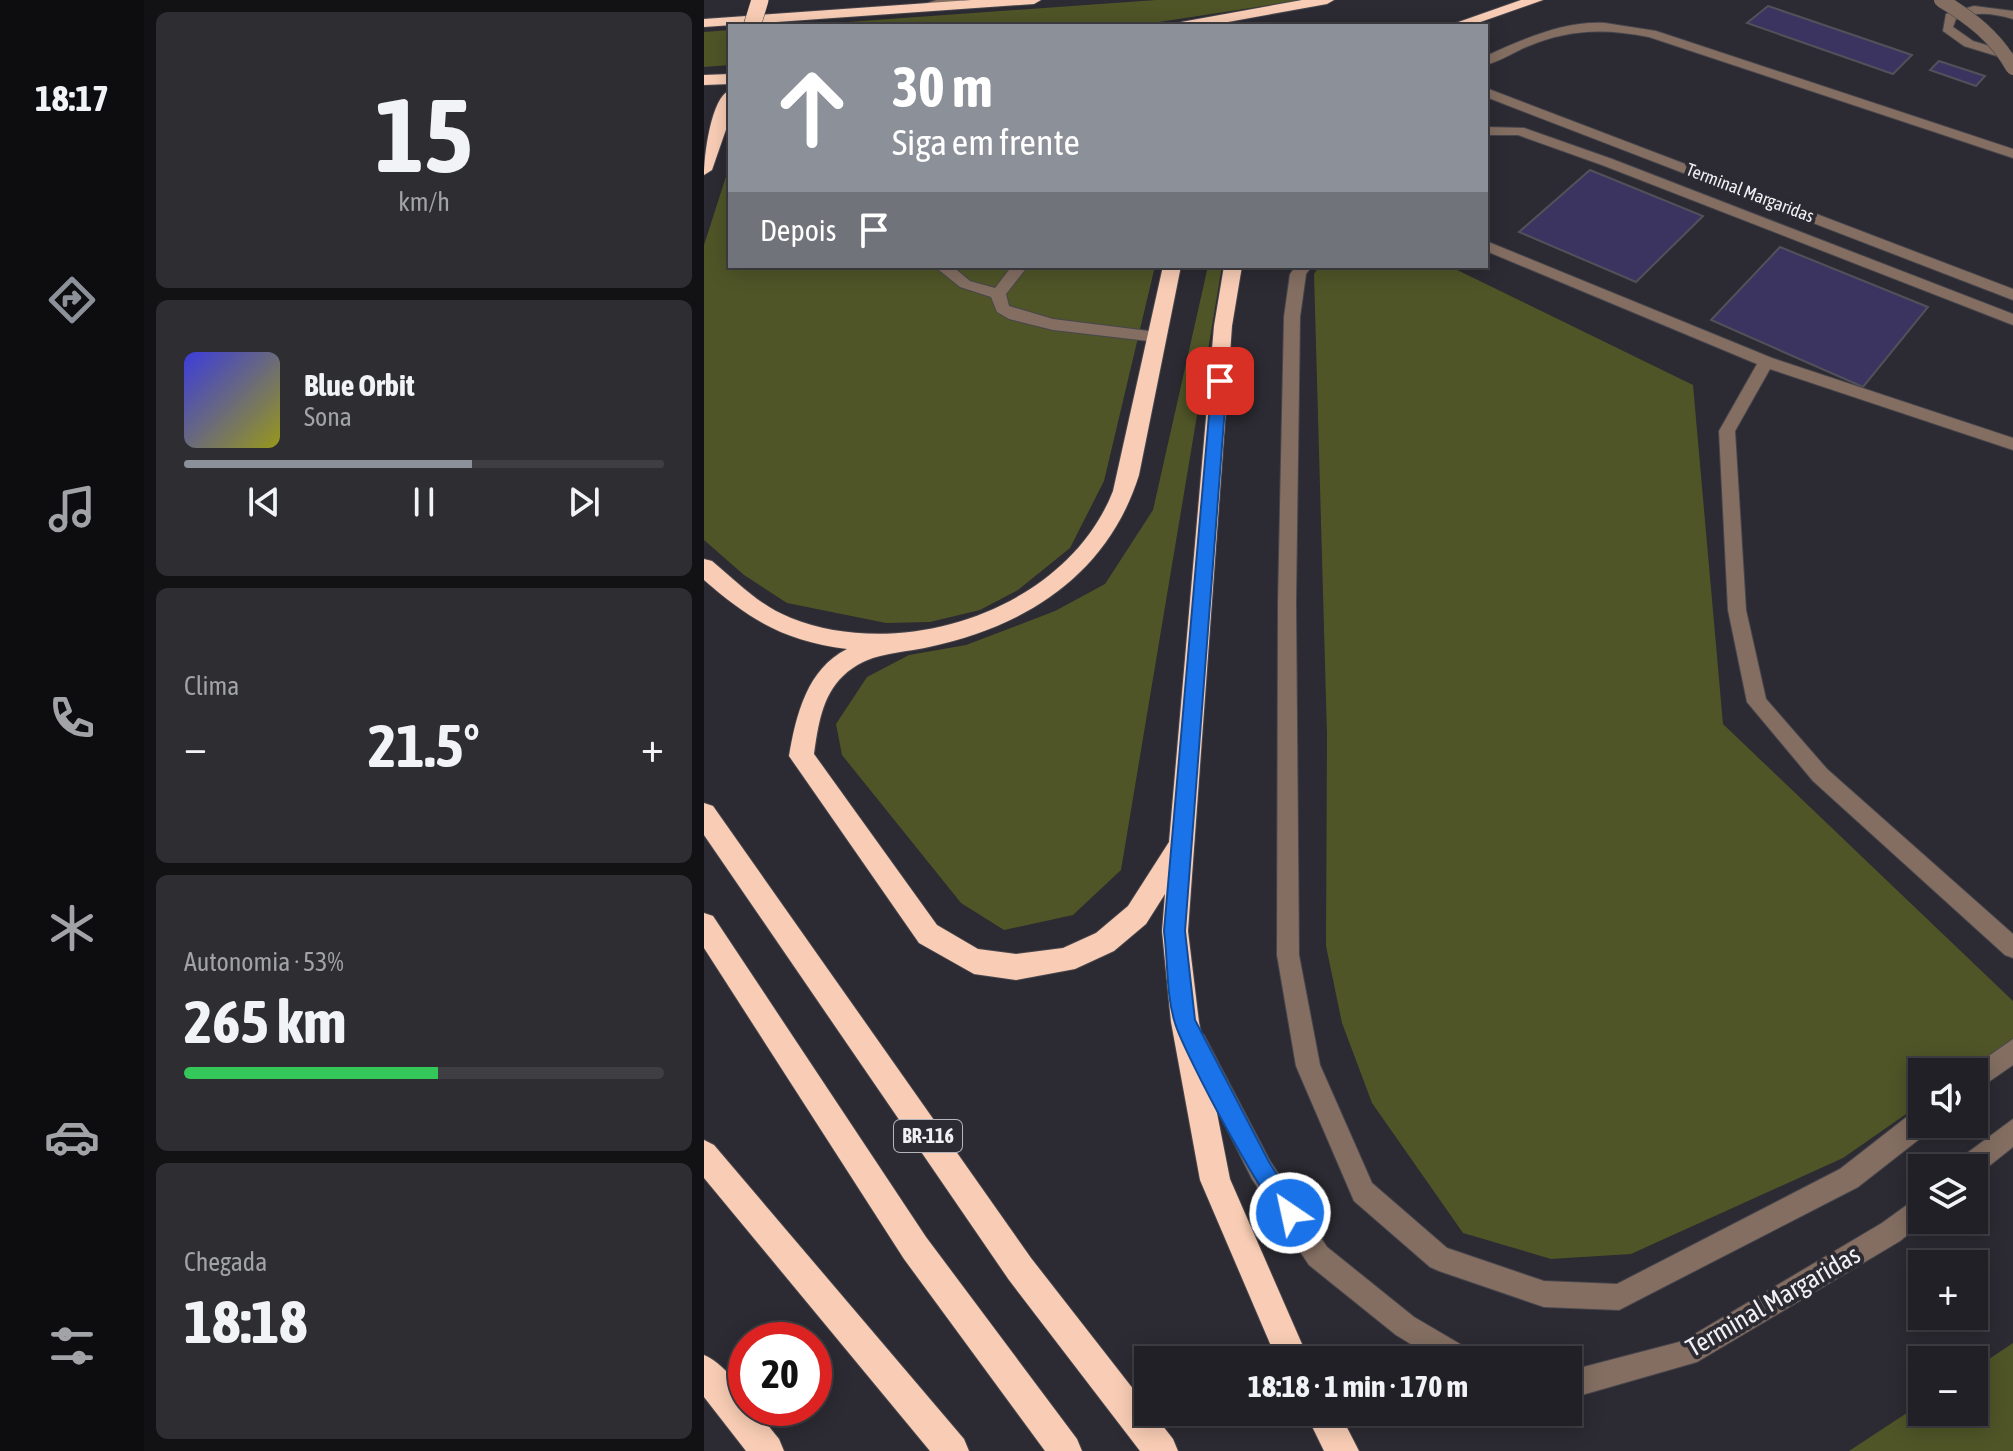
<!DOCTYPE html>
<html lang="pt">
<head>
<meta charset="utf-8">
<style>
  body { margin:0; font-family:"Asap Condensed",sans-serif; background:#2d2d32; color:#f1f3f6; height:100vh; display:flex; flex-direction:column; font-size:30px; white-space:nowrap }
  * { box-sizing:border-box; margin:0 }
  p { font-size:26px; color:#a2a3a7 }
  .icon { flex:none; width:44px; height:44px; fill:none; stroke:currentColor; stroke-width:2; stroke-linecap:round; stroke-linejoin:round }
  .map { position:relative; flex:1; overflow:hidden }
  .sheet { display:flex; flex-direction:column; gap:12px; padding:12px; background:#121215; width:560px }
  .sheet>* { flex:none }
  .top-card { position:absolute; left:24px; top:24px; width:760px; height:244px; border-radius:0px; box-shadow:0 4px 20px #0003,0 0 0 2px #3e3e43; background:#8c9099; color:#fff; overflow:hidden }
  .tools { position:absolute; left:1204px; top:1058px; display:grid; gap:16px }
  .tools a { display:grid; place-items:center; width:80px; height:80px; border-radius:0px; background:#212026; box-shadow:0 4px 20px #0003,0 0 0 2px #3e3e43; font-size:40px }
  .speed { position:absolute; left:24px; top:1322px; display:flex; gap:16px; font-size:40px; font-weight:700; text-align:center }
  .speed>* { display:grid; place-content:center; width:104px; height:104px; border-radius:50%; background:#212026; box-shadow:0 4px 20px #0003,0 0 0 2px #3e3e43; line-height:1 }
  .speed .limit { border:12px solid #d22; background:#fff; color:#111 }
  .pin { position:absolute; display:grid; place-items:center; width:68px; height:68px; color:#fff; margin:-34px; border-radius:16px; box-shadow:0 4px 12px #0006 }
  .me { position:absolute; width:88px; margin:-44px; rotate:326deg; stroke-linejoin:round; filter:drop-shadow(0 0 6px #0008) }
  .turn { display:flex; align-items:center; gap:28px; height:168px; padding:0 32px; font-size:36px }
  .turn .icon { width:104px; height:104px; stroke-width:2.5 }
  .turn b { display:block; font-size:56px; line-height:68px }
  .then { display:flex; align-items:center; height:76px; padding:0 32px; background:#0003; gap:16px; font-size:30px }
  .big { font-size:60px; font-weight:700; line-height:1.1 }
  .sheet .widget { flex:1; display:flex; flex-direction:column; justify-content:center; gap:12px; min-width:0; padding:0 28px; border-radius:12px; background:#2d2d32 }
  .sheet .dial { align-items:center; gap:0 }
  .dial b { font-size:104px; line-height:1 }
  .song { display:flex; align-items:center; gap:24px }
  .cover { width:96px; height:96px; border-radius:12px; background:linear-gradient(135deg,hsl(240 70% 55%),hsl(60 70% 35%)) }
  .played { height:8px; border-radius:4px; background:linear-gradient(90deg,#8c9099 60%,#3e3e43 60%) }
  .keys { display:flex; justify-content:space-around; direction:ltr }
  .heat { display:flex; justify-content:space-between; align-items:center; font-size:44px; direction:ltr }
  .charge { height:12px; border-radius:6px; background:linear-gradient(90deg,#34c759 53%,#3e3e43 0) }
  .trip { position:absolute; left:430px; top:1346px; width:448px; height:80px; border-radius:0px; background:#212026; box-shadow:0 4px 20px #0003,0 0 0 2px #3e3e43; font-weight:700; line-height:80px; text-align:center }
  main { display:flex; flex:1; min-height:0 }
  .tab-bar { display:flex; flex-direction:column; width:144px; justify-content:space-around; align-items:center; background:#0d0d0f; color:#a2a3a7 }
  .tab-bar .icon { width:56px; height:56px }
  .tab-bar .current { color:#8c9099 }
  .tab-bar b { font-size:36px; color:#f1f3f6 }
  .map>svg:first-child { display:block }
</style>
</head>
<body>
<main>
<nav class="tab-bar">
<b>18:17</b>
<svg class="icon current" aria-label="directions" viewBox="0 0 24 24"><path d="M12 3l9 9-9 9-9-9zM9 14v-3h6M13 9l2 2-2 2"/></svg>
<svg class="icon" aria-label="music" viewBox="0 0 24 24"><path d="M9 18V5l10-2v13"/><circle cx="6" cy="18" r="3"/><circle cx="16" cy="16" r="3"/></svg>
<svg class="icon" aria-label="phone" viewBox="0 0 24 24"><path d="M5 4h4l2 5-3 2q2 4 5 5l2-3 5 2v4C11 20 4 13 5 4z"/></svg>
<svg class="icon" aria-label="climate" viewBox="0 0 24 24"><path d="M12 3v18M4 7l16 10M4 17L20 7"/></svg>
<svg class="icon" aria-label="car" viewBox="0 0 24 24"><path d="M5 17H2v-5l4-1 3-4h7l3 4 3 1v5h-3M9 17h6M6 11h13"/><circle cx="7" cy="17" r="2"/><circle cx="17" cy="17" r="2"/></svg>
<svg class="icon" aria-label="filters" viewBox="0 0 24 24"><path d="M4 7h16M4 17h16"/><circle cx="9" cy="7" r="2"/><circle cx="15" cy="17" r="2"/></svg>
</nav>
<section class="sheet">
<div class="widget dial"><b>15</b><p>km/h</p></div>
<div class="widget">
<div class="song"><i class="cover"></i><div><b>Blue Orbit</b><p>Sona</p></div></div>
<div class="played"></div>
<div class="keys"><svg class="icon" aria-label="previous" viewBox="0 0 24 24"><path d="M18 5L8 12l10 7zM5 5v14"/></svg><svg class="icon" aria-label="pause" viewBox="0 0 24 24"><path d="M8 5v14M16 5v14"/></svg><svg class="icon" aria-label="next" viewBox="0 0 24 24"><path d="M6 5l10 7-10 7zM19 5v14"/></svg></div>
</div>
<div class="widget"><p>Clima</p>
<div class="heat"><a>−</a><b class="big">21.5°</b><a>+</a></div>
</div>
<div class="widget"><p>Autonomia · 53%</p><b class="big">265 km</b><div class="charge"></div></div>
<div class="widget"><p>Chegada</p><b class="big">18:18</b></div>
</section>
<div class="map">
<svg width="1309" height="1451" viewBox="0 0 1309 1451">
  <rect width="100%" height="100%" fill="#2c2a32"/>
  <path fill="#4f5527" d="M452,0H599L429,26H88Z
    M26,30V65L0,67V32Z
    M26,164V266H451L400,481L366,548L314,590L276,610L226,622L182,623L83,603L40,575L0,540V245Z
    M504,266H518L417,870L369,915L300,930L257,903L138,755L132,724L163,677L205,655L262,645L351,611L401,584L449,510Z
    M615,266H745L989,385L1019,724L1309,1001V1039L1261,1072H1218V1103L1139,1158L927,1254L847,1259L759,1233L668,1103L638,1023L622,946L623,735L610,274Z
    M1309,1343V1451H1145L1218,1403V1412H1270V1369Z"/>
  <path fill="#3b3460" stroke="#52515a" stroke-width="2" d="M1064,6L1073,9L1208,55L1189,74L1043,23Z
    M1235,61L1281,76L1272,86L1226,70Z
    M886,170L999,216L932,282L815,232Z
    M1076,247L1224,307L1159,387L1007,320Z"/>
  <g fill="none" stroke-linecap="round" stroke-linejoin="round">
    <g stroke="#47464d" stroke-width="2">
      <path id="minor" d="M233,0H261L219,10L213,6Z
        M1270,6L1309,11V19C1288,13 1272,11 1252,19L1249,27L1269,41L1309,53V61L1260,46L1239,31L1242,14Z
        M901,23L952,31L1309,149V158L945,37C900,28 865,29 822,47C809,53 796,61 782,65V56C820,39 859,21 901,23Z
        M782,88L1309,289V300L782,97Z
        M782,127L820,128L908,159L1309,314V325L898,165L814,135H782Z
        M782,241L1068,358L1309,438V450L1066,369L1031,431L1042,610L1062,699L1123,769L1309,934V958L1301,955L1109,781L1043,702L1024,610L1015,431L1053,364L782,251Z
        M230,266H248L266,281L291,288L308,266H324L302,294L305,306L349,319L453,332L461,337L453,342L349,330L305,319L293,312L287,297L256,287Z
        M592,266H608L602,274L596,317L592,602L595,955L616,1065L668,1183L743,1248L840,1281L913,1284L1136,1169L1209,1112L1218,1109V1124H1229L1227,1130L1154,1187L915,1310L840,1307L735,1271L726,1267L650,1201L592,1066L573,955L574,602L580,317L586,274Z
        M492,1032L500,1035L566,1161L623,1247L710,1317L768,1351L772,1360H733L692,1335L605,1265L548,1179L480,1043L484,1035Z
        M1309,1039V1065L1270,1092V1072H1262Z
        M1309,1119V1147L1270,1178V1168H1252L1255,1159Z
        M1218,1194V1220H1222L1196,1241L993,1362L864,1399V1371L979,1341L1178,1223Z"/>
    </g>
    <g stroke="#47464d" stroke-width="2">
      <path id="highway" d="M267,0H337L330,4L0,27V19Z
        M598,0H630L623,4L502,26H470L477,22Z
        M817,0H839L765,26H743Z
        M26,74V84L0,85V75Z
        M26,90V118L8,170L0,175C0,156 7,97 26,90Z
        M459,266H477L435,475C404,574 323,626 225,647C194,654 164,652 139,676C118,696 114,726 110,754L233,925L274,949L312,954L359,948L392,933L424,906L465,842L510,326L520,266H538L528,326L484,931L495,1022L526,1179L605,1360H573L496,1180L467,1022L458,931L461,894L442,924L410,951L371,969L312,980L270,974L215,943L85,756C92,715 103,669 143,649C81,641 47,621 0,580V559L8,561C33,582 56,606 87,618C200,663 363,609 409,491Z
        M0,803L9,806L327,1258L444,1408V1412H448L469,1439L474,1451H436L305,1280L0,835Z
        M0,913L9,916L222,1237L373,1439L378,1451H341L200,1259L0,948Z
        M0,1140L10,1145L260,1439L265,1451H226L0,1178Z
        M0,1355C17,1362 42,1389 42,1408H50L75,1439L80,1451H42L0,1397Z
        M601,1412H635L655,1451H620Z"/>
    </g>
    <use href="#minor" fill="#846e62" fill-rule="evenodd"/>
    <use href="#highway" fill="#f9cdb5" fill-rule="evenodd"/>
    <g stroke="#47464d" stroke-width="15" stroke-linecap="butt">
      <path id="minor-bridge" d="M1237,0C1267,18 1292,37 1309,68"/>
    </g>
    <g stroke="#47464d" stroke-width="18" stroke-linecap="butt">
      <path id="highway-bridge" d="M48,26L56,0"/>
    </g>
    <use href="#minor-bridge" stroke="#846e62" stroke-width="14"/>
    <use href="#highway-bridge" stroke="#f9cdb5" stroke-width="17"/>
  </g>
  <path fill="#1a73e8" stroke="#114b97" stroke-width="2" d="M516,376L523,381L481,931L491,1020L565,1162L597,1213L594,1221L586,1224C566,1216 479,1051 471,1023C462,995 464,960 460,931L508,381Z"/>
  <g text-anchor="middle" stroke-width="8" stroke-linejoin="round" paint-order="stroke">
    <g font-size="18" fill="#f0eff4" stroke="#2c2a32">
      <text transform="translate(1046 193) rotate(21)" y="6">Terminal Margaridas</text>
    </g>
    <rect fill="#2c2a32" stroke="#b5b4ba" stroke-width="2" x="190" y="1120" width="68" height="32" rx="6"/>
    <g font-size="20" font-weight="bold" fill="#f0eff4">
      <text x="224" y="1143">BR-116</text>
    </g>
    <g font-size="26" fill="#f0eff4" stroke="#2c2a32">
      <text transform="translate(1069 1301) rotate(-30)" y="9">Terminal Margaridas</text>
    </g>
  </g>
</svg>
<div class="tools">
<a><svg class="icon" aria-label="sound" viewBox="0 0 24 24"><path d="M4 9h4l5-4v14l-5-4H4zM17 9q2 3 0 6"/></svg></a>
<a><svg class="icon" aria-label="layers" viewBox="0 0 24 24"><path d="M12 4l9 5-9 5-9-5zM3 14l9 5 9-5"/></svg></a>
<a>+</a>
<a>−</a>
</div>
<div class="speed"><div class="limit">20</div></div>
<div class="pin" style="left:516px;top:381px;background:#d93025"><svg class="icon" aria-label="arrive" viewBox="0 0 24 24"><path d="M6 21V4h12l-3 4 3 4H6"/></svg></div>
<svg class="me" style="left:586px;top:1213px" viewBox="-20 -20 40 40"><circle r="17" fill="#1a73e8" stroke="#fff" stroke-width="3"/><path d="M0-11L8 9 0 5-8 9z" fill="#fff"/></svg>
<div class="trip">18:18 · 1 min · 170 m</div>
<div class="top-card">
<div class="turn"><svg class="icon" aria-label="ahead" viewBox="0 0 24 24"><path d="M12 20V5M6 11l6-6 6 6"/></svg><div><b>30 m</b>Siga em frente</div></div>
<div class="then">Depois<svg class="icon" aria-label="arrive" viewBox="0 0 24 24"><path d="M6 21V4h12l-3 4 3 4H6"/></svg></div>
</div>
</div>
</main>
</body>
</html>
